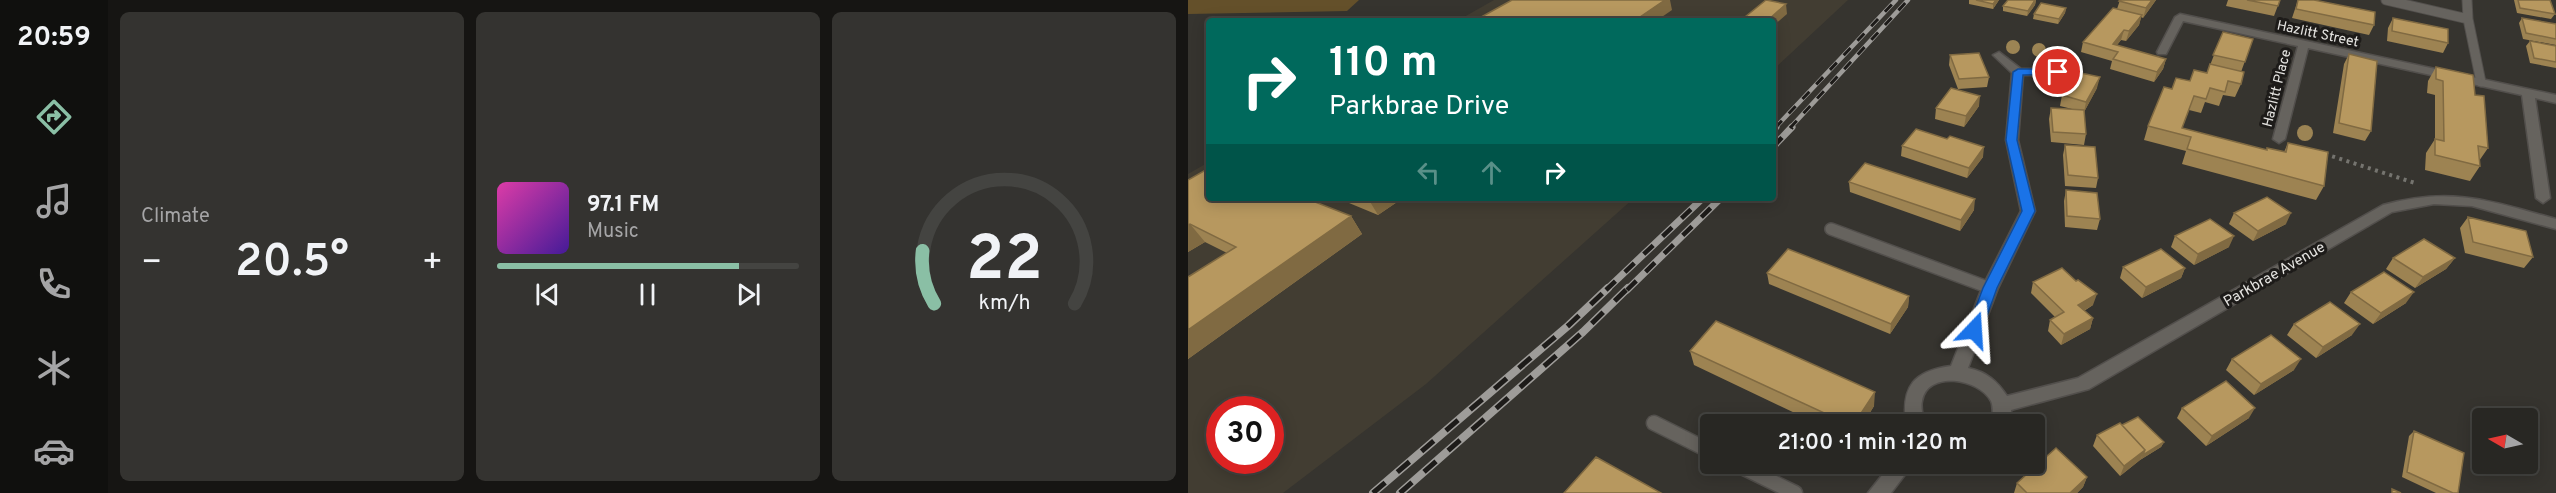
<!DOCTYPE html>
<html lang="en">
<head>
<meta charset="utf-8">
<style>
  body { margin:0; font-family:Overpass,sans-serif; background:#343330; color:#f1f3f6; height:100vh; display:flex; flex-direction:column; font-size:22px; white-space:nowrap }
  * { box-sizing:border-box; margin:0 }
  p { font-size:20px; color:#a5a5a6 }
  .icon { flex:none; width:33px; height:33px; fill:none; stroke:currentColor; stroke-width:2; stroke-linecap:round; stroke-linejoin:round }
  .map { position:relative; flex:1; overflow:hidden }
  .panel { display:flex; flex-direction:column; gap:12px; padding:12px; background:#161513; width:1080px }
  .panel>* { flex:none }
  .hud { position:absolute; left:18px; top:18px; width:570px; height:183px; border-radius:6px; box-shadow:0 3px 15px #0003,0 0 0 2px #444441; background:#00695c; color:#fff; overflow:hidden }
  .needle { width:39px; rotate:279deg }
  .buttons { position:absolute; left:1284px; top:408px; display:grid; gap:12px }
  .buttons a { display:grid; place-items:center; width:66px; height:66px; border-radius:6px; background:#282723; box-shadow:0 3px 15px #0003,0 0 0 2px #444441; font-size:30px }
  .speed { position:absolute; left:18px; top:396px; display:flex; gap:12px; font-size:30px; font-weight:700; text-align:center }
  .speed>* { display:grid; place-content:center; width:78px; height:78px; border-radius:50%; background:#282723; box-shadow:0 3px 15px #0003,0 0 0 2px #444441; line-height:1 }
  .speed .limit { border:9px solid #d22; background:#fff; color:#111 }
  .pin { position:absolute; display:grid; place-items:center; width:51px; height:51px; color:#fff; margin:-26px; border:3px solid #fff; border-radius:50%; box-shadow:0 2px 6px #0007 }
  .me { position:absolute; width:66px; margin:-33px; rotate:20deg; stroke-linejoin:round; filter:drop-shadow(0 0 4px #0008) }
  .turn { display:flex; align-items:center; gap:21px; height:126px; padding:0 24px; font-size:27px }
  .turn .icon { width:78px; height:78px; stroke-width:2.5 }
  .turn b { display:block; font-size:42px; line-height:51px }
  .lanes { display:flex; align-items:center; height:57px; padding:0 24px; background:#0003; justify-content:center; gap:30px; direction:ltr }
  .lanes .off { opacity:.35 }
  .big { font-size:45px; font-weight:600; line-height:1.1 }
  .panel .card { flex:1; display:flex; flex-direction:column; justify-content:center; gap:9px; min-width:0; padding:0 21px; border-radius:9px; background:#343330 }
  .panel .dial { align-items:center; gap:0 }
  .dial svg { height:156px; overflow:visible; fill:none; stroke:#444441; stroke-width:7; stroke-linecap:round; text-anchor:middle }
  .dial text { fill:#f1f3f6; stroke:none }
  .song { display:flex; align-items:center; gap:18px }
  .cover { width:72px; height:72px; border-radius:9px; background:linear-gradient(135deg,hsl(320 70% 55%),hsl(260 70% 35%)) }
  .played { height:6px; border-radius:3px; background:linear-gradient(90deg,#8abfa5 80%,#444441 80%) }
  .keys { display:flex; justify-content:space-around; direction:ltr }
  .heat { display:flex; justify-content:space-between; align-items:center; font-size:33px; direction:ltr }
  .panel .tiles { flex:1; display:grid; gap:12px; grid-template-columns:repeat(3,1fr) }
  .trip { position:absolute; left:512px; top:414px; width:345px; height:60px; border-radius:6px; background:#282723; box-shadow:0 3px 15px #0003,0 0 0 2px #444441; font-weight:600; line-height:60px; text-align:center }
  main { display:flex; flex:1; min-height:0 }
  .menu { display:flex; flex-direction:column; width:108px; justify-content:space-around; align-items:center; background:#10100e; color:#a5a5a6 }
  .menu .icon { width:42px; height:42px }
  .menu .on { color:#8abfa5 }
  .menu b { font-size:27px; color:#f1f3f6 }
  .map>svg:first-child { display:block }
</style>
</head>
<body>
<main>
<nav class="menu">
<b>20:59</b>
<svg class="icon on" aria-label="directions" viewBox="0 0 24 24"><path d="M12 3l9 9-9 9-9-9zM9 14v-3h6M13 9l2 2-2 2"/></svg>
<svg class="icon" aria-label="music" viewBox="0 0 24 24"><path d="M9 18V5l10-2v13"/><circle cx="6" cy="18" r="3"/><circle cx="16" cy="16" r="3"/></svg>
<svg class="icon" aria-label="phone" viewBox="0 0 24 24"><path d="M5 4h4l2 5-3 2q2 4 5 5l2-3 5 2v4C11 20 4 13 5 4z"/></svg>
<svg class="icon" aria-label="climate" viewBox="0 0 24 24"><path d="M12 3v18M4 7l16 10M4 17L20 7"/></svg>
<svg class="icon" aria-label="car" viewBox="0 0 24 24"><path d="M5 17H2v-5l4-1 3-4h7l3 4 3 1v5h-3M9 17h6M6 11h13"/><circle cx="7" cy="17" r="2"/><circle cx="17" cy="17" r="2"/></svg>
</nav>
<section class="panel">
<div class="tiles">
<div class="card"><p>Climate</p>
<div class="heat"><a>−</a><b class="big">20.5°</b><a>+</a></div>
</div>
<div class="card">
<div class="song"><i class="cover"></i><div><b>97.1 FM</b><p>Music</p></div></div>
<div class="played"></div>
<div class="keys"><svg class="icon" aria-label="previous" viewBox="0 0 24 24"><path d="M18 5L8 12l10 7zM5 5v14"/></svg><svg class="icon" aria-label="pause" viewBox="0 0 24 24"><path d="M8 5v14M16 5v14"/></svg><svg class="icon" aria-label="next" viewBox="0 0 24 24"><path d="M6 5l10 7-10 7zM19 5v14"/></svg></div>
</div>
<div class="card dial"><svg viewBox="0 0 100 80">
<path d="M14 69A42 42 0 1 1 86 69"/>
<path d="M14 69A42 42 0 0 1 8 42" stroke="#8abfa5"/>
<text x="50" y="56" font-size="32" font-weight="700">22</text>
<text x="50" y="72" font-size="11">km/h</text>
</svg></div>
</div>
</section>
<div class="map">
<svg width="1368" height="493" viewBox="0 0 1368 493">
  <rect width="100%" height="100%" fill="#36342f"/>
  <path fill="#423d32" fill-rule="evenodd" d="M306,0H660L585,70V21H269Z
    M21,162V198H446L238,384L95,493H0V174ZM32,410H82V460H32Z"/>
  <path fill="#64502a" d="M0,0H171L159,11L0,14Z"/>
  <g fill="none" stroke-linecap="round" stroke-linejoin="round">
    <g stroke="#524f4c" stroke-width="11">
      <path id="service-far2" d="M1198,0L1280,19
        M1279,0L1280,19L1293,82"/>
    </g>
    <g stroke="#524f4c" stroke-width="14">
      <path id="service-far1" d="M643,229L802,288"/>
    </g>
    <g stroke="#524f4c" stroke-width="17">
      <path id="service" d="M466,423L522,451
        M548,464L607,493"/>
    </g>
    <g stroke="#524f4c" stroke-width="3">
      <path id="minor" d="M992,14L1368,95V103L1347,98L1362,198L1355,203L1348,198L1334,95L1120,48L1097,139L1091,143L1085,139L1110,46L995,21L978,54H970L969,52L987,17Z
        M811,52L833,69H870L876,72L870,75H835L830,140L847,211L810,288L780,368C799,372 809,381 819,396L890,378L1195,205C1264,186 1302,201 1368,219V229L1284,206L1246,204L1204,212L901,389L823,410V424H805C804,417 806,408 803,401C791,378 739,370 734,401C732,408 736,418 736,424H718C713,386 726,371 763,366L794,288L833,211L818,140L824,73L805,55Z
        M703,464H725L703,493H680Z"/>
    </g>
    <path stroke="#75746f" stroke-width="4" stroke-dasharray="3 4.5" stroke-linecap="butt" d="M1137,154L1227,183"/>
    <use href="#service-far2" stroke="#66635e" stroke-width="9"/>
    <use href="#service-far1" stroke="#66635e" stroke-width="11"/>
    <use href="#service" stroke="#66635e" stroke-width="14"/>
    <use href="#minor" fill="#66635e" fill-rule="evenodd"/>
    <g stroke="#9e9c99" stroke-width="4.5">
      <path id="rail-far2" d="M587,128L708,0
        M602,128L720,0"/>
    </g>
    <g stroke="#9e9c99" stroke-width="7">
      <path id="rail-far1" d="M585,130L588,127
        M585,147L604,127
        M418,290L515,198
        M439,290L533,198"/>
    </g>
    <g stroke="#9e9c99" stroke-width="8">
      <path id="rail" d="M185,493L381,325L420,288
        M212,493L395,332L440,288"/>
    </g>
    <use href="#rail-far2" stroke="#1d1b19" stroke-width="3" stroke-dasharray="10" stroke-linecap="butt"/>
    <use href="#rail-far1" stroke="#1d1b19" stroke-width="4.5" stroke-dasharray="13" stroke-linecap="butt"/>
    <use href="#rail" stroke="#1d1b19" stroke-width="5" stroke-dasharray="16" stroke-linecap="butt"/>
  </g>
  <g fill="#9c8454">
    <circle cx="825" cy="47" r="7"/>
    <circle cx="851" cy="50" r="7"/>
    <circle cx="1117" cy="133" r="8"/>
  </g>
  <path fill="#9d8352" d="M781,0H811L805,9L781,4Z
    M848,0L847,5L839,16L815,11V6Z
    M932,0H968L955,18L953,17L951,25L938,41L933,40L929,45L978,59L975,69L966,82L922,69L924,61L893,52L895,42L929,9Z
    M1040,0H1092L1086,16L1038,6Z
    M1110,0L1186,25L1181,35L1104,18Z
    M1326,0H1362L1367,14L1363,19L1329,13Z
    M878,8L877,13L870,24L845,19L846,14Z
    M1205,18L1260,43L1255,53L1199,41L1200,28Z
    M1334,18L1368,24V45L1335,39L1331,23Z
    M1035,32L1065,39L1053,72V84L1047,97L1035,95L1031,106L1017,102L1013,113L1001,110L994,128L1078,150L1096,152L1100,143L1136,186L1128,200L994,164L998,151L956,140L960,126L984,89L1019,73Z
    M1342,41L1368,46V68L1342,63L1338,46Z
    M1161,54L1183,131L1177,141L1145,133L1156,64Z
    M762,55L801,77L799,87L770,89L761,65Z
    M1248,67L1287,95L1300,148L1291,161L1292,166L1282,181L1237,170L1238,153L1247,139V95L1239,93L1240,81Z
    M909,88L896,112L898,134L896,145L863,142L861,119L863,108L888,110L872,106L874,95Z
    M791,106L776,127L747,119L748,108Z
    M877,145L910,178L908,188L877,186L875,155Z
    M714,146L795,157L779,178L713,156Z
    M0,180L163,216L174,234L0,359V277L39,253L17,242L0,252Z
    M661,182L786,210L772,231L662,192Z
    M878,190L912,219L909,230L877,227L876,201Z
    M149,198H215L190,215Z
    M1046,213L1098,224L1065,241L1041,224Z
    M1280,217L1345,257L1336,268L1277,253L1272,228Z
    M987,236L1041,247L1006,265L983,247Z
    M1205,258H1267L1258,269L1227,288L1198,269Z
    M935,267L997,268L993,278L954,298L932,278Z
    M579,273L721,296L720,307L702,334L581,284Z
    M845,282L905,305L896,311L905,318L902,329L873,345L860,331L862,320L867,317L843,293Z
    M1163,292L1218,303L1185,324L1156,303Z
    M1106,324L1164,335L1128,358L1099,335Z
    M502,351L686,406L675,424H630L506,365Z
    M1044,359L1106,370L1066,395L1038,370Z
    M994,408L1061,418L1018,446L989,418Z
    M934,425L976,442L973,447L952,460L932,476L905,446L909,435Z
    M1226,431L1270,493H1248L1214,477L1221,436Z
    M899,477L895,487L889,493H826L829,483Z"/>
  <path fill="#806a42" d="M477,0H482L484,10L468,21H446Z
    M808,0H811L805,9V4Z
    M848,0L847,5L839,16L840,11Z
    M964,0H968L955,18L958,8Z
    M598,4L599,14L585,26V21H579Z
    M878,8L877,13L870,24L871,19Z
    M954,15L951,25L938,41L941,31Z
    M936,30L933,40L925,50V44Z
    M978,59L975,69L966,82L969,72Z
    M912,77L909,88L896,112L898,102Z
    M792,96L791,106L776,127L778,116Z
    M796,147L795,157L779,178L781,168Z
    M185,198H215L190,215L181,200Z
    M787,199L786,210L772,231L773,220Z
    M1103,213L1098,224L1065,241L1070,231Z
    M163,216L174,234L0,359V330Z
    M2,224L17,242L0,252V225Z
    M1046,236L1041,247L1006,265L1010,254Z
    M1267,258L1258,269L1227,288L1235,277Z
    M997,268L993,278L954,298L958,287Z
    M1226,292L1218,303L1185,324L1193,313Z
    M909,294L905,305L887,316L890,305Z
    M721,296L720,307L702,334L703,324Z
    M905,318L902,329L873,345L876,334Z
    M1172,324L1164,335L1128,358L1135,347Z
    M1113,359L1106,370L1066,395L1073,384Z
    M687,392L686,406L675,424H666Z
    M1067,408L1061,418L1018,446L1024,436Z
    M976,442L973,447L952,460L955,455Z
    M957,450L952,460L932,476L936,466Z
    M899,477L895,487L889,493H882Z"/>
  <path fill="#b7985f" stroke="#806a42" stroke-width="1.5" d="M324,0H477L446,21H286Z
    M578,0L598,4L579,21H552Z
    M788,0H808L805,4Z
    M820,0H847L840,11L815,6Z
    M932,0H964L958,8L931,1Z
    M1059,0H1092L1090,6Z
    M1110,0H1126L1187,12L1186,25L1108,9Z
    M1330,0H1362L1367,14L1332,8Z
    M853,3L878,8L871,19L846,14Z
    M925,8L954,15L941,31L936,30L925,44L978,59L969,72L925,59L930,52L895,42Z
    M1205,18L1260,29V43L1204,31Z
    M1334,18L1368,24V39L1338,33Z
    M1035,32L1065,39L1057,62L1025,55Z
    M1342,41L1368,46V62L1346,58Z
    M791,53L801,77L771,79L762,55Z
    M1161,54L1189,61L1183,131L1151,123Z
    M1022,64L1056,72L1053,84L1040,81L1037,92L1022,88L1018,99L1006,96L994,128L1079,150V148L1098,152L1100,143L1140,152L1136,186L999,149L1003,137L960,126L976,87L984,89L988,78L1002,81L1006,70L1019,73Z
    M1248,67L1285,75L1287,95L1296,96L1300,148L1290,146L1292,166L1247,155V139L1256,141L1255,81L1248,79Z
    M888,72L912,77L898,102L874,95Z
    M763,88L792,96L778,116L748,108Z
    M863,108L896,110L898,134L865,132Z
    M728,129L759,139L762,136L796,147L781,168L714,146Z
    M877,145L907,147L910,178L880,175Z
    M677,163L787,199L773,220L661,182Z
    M21,168V198H117L163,216L0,330V277L48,247L2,224L0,225V180Z
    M878,190L909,193L912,219L879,216Z
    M1079,197L1103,213L1070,231L1046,213Z
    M175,198H185L181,200Z
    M1280,217L1338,231L1345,257L1285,242Z
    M1022,219L1046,236L1010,254L987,236Z
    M1236,239L1267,258L1235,277L1205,258Z
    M600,249L721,296L703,324L579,273Z
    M973,249L997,268L958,287L935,267Z
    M874,268L888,281L890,280L909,294L890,305L905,318L876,334L862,320L876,312L845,282Z
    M1196,272L1226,292L1193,313L1163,292Z
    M1142,302L1172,324L1135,347L1106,324Z
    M528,321L687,392L666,424H660L502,351Z
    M1083,335L1113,359L1073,384L1044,359Z
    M1038,381L1067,408L1024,436L994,408Z
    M950,417L976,442L955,455L957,450L934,425Z
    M932,423L957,450L936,466L909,435Z
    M1226,431L1276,453L1270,493H1265L1219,472Z
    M868,448L899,477L882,493H839L829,483Z
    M408,457L473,493H376Z
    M1204,489L1213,493H1204Z"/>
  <path fill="#1a73e8" stroke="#114b97" stroke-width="1.5" d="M870,69L875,72L873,74L835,75L829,140L847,211L809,288L794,330L792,334H781L779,330L795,288L834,211L818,140L825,72L830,69Z"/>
  <g text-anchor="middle" stroke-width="6" stroke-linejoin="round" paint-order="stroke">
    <g font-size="14" fill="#e5e4e1" stroke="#1d1b19">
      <text transform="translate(1130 33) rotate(12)" y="5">Hazlitt Street</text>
      <text transform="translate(1088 88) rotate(-76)" y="5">Hazlitt Place</text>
    </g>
    <g font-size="15" fill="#e5e4e1" stroke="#1d1b19">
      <text transform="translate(1086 274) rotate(-30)" y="5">Parkbrae Avenue</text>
    </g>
  </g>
</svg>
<div class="buttons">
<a><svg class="needle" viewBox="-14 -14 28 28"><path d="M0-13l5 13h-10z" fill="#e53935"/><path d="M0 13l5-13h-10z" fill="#a5a5a6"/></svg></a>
</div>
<div class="speed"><div class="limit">30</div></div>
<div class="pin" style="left:870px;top:72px;background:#d93025"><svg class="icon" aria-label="arrive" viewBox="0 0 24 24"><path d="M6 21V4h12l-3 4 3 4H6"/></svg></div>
<svg class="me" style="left:786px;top:330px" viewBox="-20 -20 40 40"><path d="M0-17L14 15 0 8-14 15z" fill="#1a73e8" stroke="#fff" stroke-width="4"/></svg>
<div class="trip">21:00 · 1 min · 120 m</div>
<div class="hud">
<div class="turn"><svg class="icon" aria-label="right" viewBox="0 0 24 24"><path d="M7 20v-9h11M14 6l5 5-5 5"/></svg><div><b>110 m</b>Parkbrae Drive</div></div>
<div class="lanes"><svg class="icon off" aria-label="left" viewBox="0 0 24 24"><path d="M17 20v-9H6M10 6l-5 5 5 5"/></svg><svg class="icon off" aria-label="ahead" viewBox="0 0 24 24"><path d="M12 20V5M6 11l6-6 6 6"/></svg><svg class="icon" aria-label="right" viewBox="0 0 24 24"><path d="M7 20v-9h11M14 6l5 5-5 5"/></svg></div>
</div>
</div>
</main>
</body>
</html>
